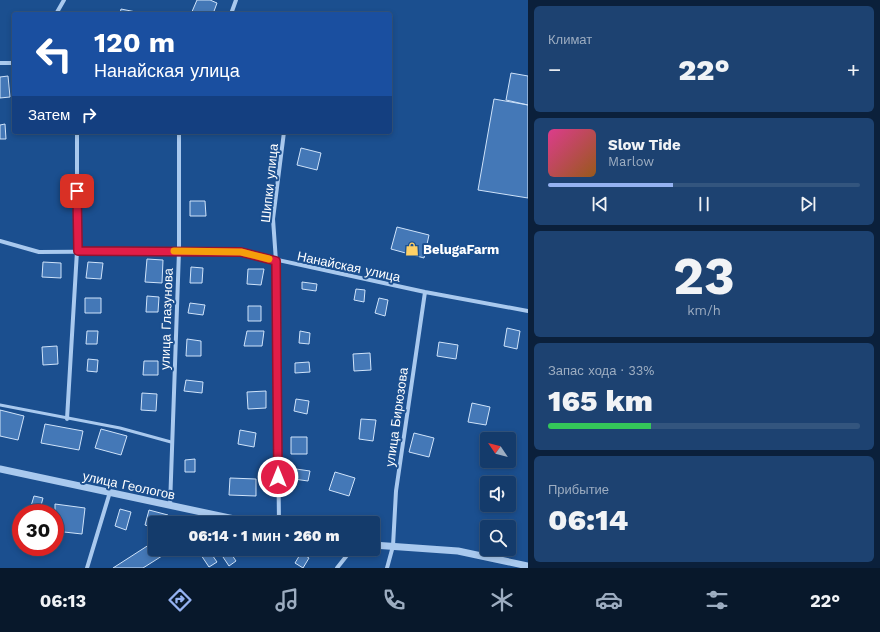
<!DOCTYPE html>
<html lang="ru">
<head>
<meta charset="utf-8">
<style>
  body { margin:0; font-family:"Work Sans",sans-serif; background:#1d4271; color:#f1f3f6; height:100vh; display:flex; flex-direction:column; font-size:15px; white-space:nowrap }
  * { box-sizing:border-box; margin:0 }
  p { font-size:13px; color:#9dadc1 }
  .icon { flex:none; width:22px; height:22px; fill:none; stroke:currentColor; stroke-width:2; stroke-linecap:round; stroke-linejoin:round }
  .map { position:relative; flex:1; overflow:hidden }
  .drawer { display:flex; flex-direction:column; gap:6px; padding:6px; background:#0b203b; width:352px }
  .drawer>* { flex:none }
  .banner { position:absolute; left:12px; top:12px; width:380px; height:122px; border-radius:4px; box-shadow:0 2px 6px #0003,0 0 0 1px #33557e; background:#1a4fa0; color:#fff; overflow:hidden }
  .needle { width:26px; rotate:305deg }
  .fabs { position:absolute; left:480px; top:432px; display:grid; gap:8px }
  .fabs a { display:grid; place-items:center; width:36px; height:36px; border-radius:4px; background:#143b6b; box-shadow:0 2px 6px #0003,0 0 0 1px #33557e; font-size:20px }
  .speed { position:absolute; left:12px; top:504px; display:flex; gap:8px; font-size:20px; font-weight:700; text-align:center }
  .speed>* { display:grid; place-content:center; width:52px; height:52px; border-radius:50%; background:#143b6b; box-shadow:0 2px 6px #0003,0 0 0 1px #33557e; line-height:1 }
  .speed .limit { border:6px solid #d22; background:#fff; color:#111 }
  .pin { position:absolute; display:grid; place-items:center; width:34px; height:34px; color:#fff; margin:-17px; border-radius:8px; box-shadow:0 2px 6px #0006 }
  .me { position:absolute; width:44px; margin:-22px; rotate:0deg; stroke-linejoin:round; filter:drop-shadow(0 0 3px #0008) }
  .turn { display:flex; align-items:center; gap:14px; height:84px; padding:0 16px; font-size:18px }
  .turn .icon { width:52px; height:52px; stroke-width:2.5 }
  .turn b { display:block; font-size:28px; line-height:34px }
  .then { display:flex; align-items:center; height:38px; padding:0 16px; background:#0003; gap:8px; font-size:15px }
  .big { font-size:30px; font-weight:800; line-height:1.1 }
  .drawer .tile { flex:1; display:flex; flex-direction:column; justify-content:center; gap:6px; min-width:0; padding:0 14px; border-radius:6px; background:#1d4271 }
  .drawer .dial { align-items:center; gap:0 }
  .dial b { font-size:52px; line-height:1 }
  .song { display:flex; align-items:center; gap:12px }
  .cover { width:48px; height:48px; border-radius:6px; background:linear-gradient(135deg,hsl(330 70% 55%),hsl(30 70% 35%)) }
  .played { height:4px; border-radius:2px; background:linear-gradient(90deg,#95b2f1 40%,#33557e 40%) }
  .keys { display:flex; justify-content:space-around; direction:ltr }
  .heat { display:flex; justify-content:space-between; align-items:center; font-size:22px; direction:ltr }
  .charge { height:6px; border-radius:3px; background:linear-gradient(90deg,#34c759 33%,#33557e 0) }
  .trip { position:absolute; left:148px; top:516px; width:232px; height:40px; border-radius:4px; background:#143b6b; box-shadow:0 2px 6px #0003,0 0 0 1px #33557e; font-weight:800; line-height:40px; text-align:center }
  .tab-bar { display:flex; height:64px; justify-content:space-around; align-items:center; background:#08182b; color:#9dadc1 }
  .tab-bar .icon { width:28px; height:28px }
  .tab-bar .selected { color:#95b2f1 }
  .tab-bar b { font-size:18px; color:#f1f3f6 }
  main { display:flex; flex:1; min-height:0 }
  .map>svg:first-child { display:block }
</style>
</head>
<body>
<main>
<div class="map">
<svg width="528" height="568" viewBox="0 0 528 568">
  <rect width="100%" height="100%" fill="#1b4f8f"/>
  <path fill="#4478b7" stroke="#cfe3fa" d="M197,0H210L217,3L213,14H191Z
    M121,9L141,13V14H120Z
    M511,73L528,76V105L506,100Z
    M8,76L10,97L0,98V77Z
    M494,99L528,105V198L478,190Z
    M5,124L6,139H0V125Z
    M301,148L321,153L317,170L297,165Z
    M190,201H205L206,216H190Z
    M397,227L429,235L424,258L391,249Z
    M147,259L163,260L162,283L145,282Z
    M43,262L61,263V278L42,277Z
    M88,262L103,263L101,279L86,278Z
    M191,267L203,268L202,283H190Z
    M248,269H264L261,285L247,284Z
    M302,282L317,284L316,291L302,289Z
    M356,289L365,290L364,302L354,300Z
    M147,296L159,297L158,312H146Z
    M85,298H101V313H85Z
    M379,298L388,300L385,316L375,313Z
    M190,303L205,305L203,315L188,313Z
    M248,306H261V321H248Z
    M507,328L520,331L517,349L504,346Z
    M87,331H98L97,344H86Z
    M247,331H264L262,346H244Z
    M300,331L310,333L309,344L299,343Z
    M187,339L201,341V356H186Z
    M439,342L458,345L456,359L437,356Z
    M57,346L58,364L43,365L42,347Z
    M370,353L371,370L354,371L353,354Z
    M88,359L98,360L97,372L87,371Z
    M144,361H158V375H143Z
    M309,362L310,372L295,373V363Z
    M186,380L203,382L202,393L184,391Z
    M266,391V408L248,409L247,392Z
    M142,393L157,394L156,411L141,410Z
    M296,399L309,401L307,414L294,411Z
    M472,403L490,407L486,425L468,422Z
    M0,410L24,416L18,440L0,436Z
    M361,419L376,420L373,441L359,439Z
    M45,424L83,431L79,450L41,443Z
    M101,429L127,436L121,455L95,448Z
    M240,430L256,433L254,447L238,444Z
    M414,433L434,438L429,457L409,452Z
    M291,437H307V454H291Z
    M509,452L513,453L511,468L498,467V461H509Z
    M195,459V472H185V460Z
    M289,468L310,471L308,481L287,478Z
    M335,472L355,478L349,496L329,490Z
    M230,478L256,479V496L229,495Z
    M34,496L43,498L39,513H29Z
    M55,504L85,508L82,534L55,531Z
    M496,505H503L502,512L495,511Z
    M120,509L131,512L126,530L115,526Z
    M149,510L168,515L165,523H155V528L145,525Z
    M155,541V549H173L143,568H113Z
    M21,546V547H32L31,551L20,548Z
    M197,549H208L217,562L209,567Z
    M228,549L236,561L229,566L221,554Z
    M301,553L309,558L303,568L295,563Z"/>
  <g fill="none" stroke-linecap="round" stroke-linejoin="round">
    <path stroke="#a9c9ee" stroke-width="3" d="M0,405L120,428L171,442"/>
    <path stroke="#a9c9ee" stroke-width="4" d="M56,14L64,0
      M231,14L236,0
      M0,63H14
      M0,241L39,252L179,251L241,252L425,292L528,311
      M67,419L77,251V132
      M170,506L179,251V132
      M279,523L276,261L273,219L284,132
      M87,568L110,492
      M337,568L352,549
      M387,568L393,546L396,491L425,292"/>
    <path stroke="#a9c9ee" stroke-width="7" d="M0,469L253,523
      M373,545L458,551L528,566"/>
  </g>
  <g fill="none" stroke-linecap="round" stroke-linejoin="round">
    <g stroke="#92132f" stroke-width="10">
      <path id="route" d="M77,191L78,251L241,252L276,261L278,477"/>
    </g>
    <use href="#route" stroke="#e11d48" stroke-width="7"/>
    <path stroke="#f59e0b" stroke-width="7" d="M174,251L241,252L269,259"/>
  </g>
  <defs>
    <g id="shop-bare" transform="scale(1.08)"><path d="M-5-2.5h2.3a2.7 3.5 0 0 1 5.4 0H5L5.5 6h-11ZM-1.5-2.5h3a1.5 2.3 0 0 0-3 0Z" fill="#ffd166" stroke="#1b4f8f" stroke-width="2.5" paint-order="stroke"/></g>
  </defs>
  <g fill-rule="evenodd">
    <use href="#shop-bare" x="412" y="249"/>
  </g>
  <g text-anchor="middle" stroke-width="4" stroke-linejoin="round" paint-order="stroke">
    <g font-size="13" fill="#fff" stroke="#1b4f8f">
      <text transform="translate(269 183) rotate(-84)" y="5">Шипки улица</text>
      <text transform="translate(349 266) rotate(12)" y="5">Нанайская улица</text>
      <text transform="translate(166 319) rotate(-88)" y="5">улица Глазунова</text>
      <text transform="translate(396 417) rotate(-82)" y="5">улица Бирюзова</text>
      <text transform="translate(129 485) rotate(12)" y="5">улица Геологов</text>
    </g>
    <g font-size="13" font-weight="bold" fill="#fff" stroke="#1b4f8f" text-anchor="start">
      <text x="423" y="254">BelugaFarm</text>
    </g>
  </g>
</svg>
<div class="fabs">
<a><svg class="needle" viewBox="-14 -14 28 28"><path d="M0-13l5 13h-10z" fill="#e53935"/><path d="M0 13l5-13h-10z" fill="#9dadc1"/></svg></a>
<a><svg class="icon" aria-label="sound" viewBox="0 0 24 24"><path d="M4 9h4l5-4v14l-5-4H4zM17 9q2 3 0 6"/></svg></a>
<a><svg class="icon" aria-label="search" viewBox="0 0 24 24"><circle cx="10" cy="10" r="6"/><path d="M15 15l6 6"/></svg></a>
</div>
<div class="speed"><div class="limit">30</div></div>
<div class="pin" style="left:77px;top:191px;background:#d93025"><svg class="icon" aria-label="arrive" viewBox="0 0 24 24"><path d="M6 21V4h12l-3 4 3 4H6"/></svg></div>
<svg class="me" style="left:278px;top:477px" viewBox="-20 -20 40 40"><circle r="17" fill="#e11d48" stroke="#fff" stroke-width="3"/><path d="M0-11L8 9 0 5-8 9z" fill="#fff"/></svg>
<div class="trip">06:14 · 1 мин · 260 m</div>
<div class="banner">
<div class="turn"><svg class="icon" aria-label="left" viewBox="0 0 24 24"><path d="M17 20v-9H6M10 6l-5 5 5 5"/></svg><div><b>120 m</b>Нанайская улица</div></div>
<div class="then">Затем<svg class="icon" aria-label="right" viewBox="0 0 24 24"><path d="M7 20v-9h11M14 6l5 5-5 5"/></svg></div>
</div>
</div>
<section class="drawer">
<div class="tile"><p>Климат</p>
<div class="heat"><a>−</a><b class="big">22°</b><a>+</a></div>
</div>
<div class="tile">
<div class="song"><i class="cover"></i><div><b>Slow Tide</b><p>Marlow</p></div></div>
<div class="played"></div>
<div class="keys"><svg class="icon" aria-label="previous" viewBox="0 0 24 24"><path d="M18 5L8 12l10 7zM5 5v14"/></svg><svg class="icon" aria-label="pause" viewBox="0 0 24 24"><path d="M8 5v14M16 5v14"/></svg><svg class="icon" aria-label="next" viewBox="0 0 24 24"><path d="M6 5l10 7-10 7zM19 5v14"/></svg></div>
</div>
<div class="tile dial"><b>23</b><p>km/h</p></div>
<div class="tile"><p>Запас хода · 33%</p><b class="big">165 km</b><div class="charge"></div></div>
<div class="tile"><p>Прибытие</p><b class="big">06:14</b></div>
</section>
</main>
<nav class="tab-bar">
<b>06:13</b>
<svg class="icon selected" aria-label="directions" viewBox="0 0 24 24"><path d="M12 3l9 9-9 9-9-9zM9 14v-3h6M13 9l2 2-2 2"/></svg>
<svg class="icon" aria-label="music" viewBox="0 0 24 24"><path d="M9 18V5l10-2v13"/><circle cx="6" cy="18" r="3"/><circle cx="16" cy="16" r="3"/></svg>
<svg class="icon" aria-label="phone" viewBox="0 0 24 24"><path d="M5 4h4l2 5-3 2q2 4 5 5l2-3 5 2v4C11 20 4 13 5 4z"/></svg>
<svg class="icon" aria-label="climate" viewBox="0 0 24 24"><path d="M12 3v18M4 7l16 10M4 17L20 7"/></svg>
<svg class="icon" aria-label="car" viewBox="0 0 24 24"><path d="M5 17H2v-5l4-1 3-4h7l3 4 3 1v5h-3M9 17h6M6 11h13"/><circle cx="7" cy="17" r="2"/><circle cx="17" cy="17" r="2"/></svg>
<svg class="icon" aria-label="filters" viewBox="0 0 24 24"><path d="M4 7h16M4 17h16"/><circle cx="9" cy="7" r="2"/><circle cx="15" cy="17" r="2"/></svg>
<b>22°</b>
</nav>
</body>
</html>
